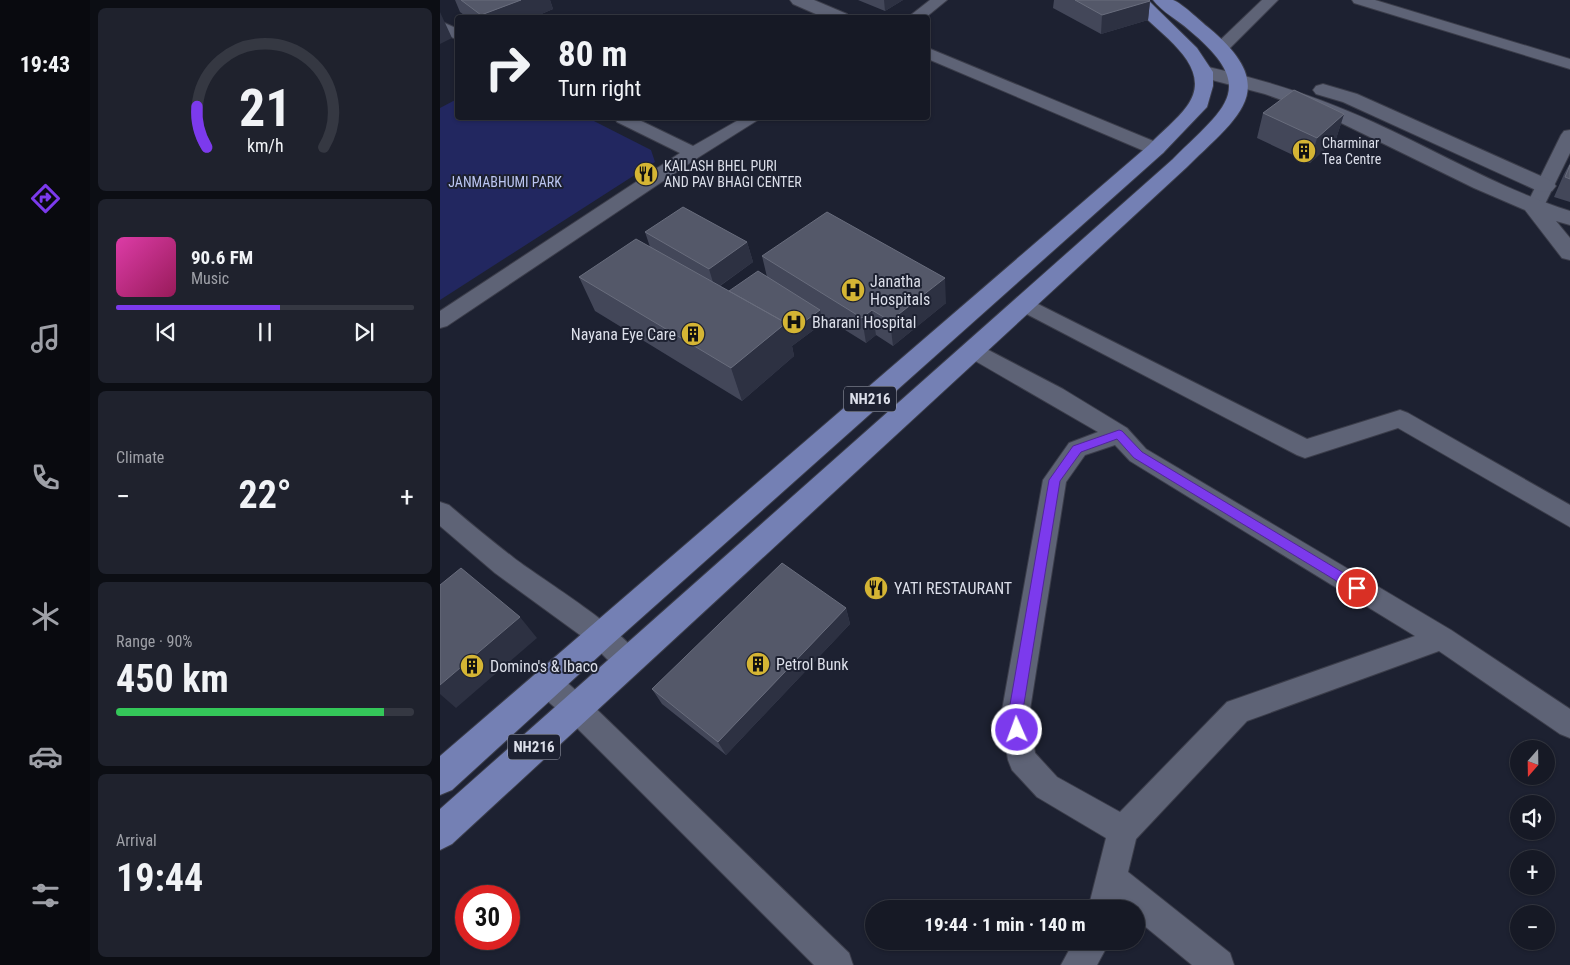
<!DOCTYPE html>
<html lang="en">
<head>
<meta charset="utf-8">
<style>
  body { margin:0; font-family:"Roboto Condensed",sans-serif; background:#1f222d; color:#f1f3f6; height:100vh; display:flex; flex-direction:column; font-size:19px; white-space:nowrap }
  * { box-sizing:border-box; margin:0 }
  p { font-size:16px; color:#9ea0a7 }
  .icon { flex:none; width:28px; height:28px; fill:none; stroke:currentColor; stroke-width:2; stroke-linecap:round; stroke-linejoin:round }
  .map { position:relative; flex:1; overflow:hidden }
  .side { display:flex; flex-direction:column; gap:8px; padding:8px; background:#0c0e14; width:350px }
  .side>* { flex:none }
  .hud { position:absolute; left:15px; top:15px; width:475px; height:105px; border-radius:5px; box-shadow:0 1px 4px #0004,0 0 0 1px #353842; background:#161925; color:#f1f3f6; overflow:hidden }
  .needle { width:32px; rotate:200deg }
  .buttons { position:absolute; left:1070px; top:740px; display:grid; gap:10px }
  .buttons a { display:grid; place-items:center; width:45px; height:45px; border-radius:50%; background:#161925; box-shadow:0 1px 4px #0004,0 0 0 1px #353842; font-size:25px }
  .speed { position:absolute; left:15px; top:885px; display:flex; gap:10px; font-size:25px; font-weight:700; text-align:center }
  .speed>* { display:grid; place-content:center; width:65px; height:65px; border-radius:50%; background:#161925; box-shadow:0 1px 4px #0004,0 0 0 1px #353842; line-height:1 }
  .speed .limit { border:8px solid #d22; background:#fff; color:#111 }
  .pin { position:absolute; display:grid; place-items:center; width:42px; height:42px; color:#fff; margin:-21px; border:2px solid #fff; border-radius:50%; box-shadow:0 1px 5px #0007 }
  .me { position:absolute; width:55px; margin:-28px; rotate:358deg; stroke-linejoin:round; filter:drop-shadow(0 0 4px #0008) }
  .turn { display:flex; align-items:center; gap:18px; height:105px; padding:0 20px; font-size:22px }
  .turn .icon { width:65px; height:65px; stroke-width:2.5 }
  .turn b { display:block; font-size:35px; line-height:42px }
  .big { font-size:38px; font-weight:700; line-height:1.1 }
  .side .widget { flex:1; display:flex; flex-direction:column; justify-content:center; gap:8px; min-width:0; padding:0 18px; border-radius:8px; background:#1f222d }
  .side .dial { align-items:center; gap:0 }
  .dial svg { height:130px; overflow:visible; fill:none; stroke:#353842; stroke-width:7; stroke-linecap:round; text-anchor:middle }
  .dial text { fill:#f1f3f6; stroke:none }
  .song { display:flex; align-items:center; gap:15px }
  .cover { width:60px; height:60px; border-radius:8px; background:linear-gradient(135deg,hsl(320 70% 55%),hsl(330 70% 35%)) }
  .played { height:5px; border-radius:2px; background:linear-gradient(90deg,#7c3aed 55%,#353842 55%) }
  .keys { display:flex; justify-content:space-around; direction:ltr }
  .heat { display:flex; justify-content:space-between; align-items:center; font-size:28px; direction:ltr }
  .charge { height:8px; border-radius:4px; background:linear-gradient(90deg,#34c759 90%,#353842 0) }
  .trip { position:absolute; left:425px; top:900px; width:280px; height:50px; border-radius:25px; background:#161925; box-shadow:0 1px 4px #0004,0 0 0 1px #353842; font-weight:700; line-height:50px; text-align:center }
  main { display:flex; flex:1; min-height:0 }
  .menu { display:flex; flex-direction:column; width:90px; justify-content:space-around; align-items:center; background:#090a0f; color:#9ea0a7 }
  .menu .icon { width:35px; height:35px }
  .menu .active { color:#7c3aed }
  .menu b { font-size:22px; color:#f1f3f6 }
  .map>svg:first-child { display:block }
</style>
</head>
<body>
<main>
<nav class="menu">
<b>19:43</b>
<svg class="icon active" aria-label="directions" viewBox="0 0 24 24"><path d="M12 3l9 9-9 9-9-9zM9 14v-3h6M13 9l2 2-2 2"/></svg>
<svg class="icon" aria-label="music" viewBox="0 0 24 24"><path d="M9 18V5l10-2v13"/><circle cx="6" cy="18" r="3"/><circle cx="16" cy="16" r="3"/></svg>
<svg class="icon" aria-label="phone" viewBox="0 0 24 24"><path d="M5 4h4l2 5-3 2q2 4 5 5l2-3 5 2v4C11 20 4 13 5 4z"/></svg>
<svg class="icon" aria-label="climate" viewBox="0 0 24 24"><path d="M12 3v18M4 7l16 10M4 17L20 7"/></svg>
<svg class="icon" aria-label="car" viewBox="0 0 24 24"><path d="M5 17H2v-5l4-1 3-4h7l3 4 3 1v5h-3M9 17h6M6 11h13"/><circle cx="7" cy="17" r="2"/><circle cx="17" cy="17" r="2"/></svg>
<svg class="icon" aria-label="filters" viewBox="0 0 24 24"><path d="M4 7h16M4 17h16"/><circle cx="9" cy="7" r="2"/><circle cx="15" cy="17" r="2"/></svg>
</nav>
<section class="side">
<div class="widget dial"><svg viewBox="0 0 100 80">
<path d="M14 69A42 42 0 1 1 86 69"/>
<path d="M14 69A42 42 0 0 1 8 44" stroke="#7c3aed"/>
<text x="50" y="56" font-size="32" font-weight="700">21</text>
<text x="50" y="72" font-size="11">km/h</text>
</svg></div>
<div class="widget">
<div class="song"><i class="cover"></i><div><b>90.6 FM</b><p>Music</p></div></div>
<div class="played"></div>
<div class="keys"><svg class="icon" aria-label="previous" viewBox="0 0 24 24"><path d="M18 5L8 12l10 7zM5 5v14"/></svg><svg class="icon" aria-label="pause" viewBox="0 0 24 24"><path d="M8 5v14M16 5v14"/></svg><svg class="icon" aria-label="next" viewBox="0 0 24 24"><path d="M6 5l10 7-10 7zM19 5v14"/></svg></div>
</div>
<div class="widget"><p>Climate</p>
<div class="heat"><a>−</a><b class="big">22°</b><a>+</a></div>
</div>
<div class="widget"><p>Range · 90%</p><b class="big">450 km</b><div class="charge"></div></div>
<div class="widget"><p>Arrival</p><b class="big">19:44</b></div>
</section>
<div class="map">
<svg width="1130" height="965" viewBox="0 0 1130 965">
  <rect width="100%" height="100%" fill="#1d2131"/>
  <path fill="#222760" d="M17,99L18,118H148L211,150L215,162L0,300V108Z"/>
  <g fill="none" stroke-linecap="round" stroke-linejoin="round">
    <g stroke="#3b3d4a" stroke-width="2">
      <path id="minor" d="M490,0H507L485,18H467Z
        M822,0H838L786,52H774L772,49L774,46Z
        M912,0H935L1130,59V69L914,3Z
        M0,21L18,29V40L0,32Z
        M175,118H195L253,146L302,118H321L259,157L7,326L0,328V311L240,153L177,122Z
        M1130,130V153L1103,208L1101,212H1087L1085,208L1121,135L1124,131Z
        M584,297L867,439L960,410L968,413L1130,505V527L958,428L865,458L857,455L577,309L574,304L577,299Z
        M533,342L623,389L687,428L706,449L1011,630L1130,709V738L1120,734L999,651L807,721L696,839L688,872L790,953L794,965H752L696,919V909H684L681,906L680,909H648L666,838L597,797L572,770L568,760L561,716L603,480L629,443L658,432L525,355L522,350L525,345ZM675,445L690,461L975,636L787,702L680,812L617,777L595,753L589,716L626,482L645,455Z
        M0,502L9,505C30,523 52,541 74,558C104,581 188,631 202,661L198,670L188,673L178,670L151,643L55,573L0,526Z
        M107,670L117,674L146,699L409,953L413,965H374L126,717L97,692L93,683L97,674Z
        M634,941H670L657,965H621Z"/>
    </g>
    <g stroke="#3b3d4a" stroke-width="2">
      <path id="tertiary" d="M350,0H374L407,14L409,18H385L353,4Z
        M488,48L723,145L726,149L723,153L716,155L709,153L488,59Z
        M764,66C822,79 879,97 933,122C999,152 1061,189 1130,211V225L1116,221L1130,238V260L1122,258L1085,210L1034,188L891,118L825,94L757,76L755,72L757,68Z
        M883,84L917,94L1112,181L1116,186L1112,191L1105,192L1098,191L903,102L876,94L873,90L876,86Z"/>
    </g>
    <g stroke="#3b3d4a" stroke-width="2">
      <path id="trunk" d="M689,0H708L757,48L773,72V86L767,107L723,153L171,645L12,790L0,795V756L709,145C721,132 737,120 747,106C778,63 710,30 689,0Z
        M713,0C719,0 728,0 733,0C742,3 760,21 769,28C842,89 799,116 747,167L12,844L0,850V809L733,159C785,107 820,89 749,30C738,20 722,12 713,0Z"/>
    </g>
    <use href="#minor" fill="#5e6376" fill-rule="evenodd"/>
    <use href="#tertiary" fill="#5e6376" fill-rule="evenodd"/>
    <use href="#trunk" fill="#7480b4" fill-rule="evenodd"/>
  </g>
  <path fill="#434759" d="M15,0H110L113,9L92,18H28L20,12Z
    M418,0H463L445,11Z
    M614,0H709L710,1L708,20L661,34L613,8Z
    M823,113L904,114L896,139L870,163L817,138Z
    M1130,163V202L1114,197L1124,174Z
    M205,232L307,242L313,262L280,286L289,291L327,277L322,256L506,303L453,346L436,335L426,343L381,315L383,323L352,346L354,356L302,401L155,311L139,277L210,247Z
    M406,608L410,624L286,755L222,704L212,689Z"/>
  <path fill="#2d3142" d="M81,0H110L113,9L92,18H42L41,15Z
    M444,0H463L445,11Z
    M710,1L708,20L661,34L662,15Z
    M0,12L12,38L0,44Z
    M904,114L896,139L870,163L877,138Z
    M307,242L313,262L275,289L269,269Z
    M505,278L506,303L453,346L450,321Z
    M380,310L383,323L352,346L354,356L302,401L291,368L346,323Z
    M432,310L436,335L426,343L422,318Z
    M406,608L410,624L286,755L278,742Z
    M80,617L97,638L16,708L0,694V685Z"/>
  <path fill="#545869" stroke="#696d7d" d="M21,0H81L41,15Z
    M635,0H709L710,1L662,15Z
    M854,90L904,114L877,138L823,113Z
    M1130,165V179L1125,177Z
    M243,207L307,242L269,269L205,232Z
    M387,212L505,278L450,321L432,310L422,318L322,256Z
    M196,239L346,323L291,368L139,277Z
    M318,271L380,310L349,333L346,323L289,291Z
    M342,563L406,608L278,742L212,689Z
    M21,568L80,617L0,685V585Z"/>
  <path fill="#7c3aed" stroke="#51269a" d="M679,430L682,431L702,452L922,584L924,588L917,593L913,591L694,458L677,439L641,452L620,481L582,716L584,730L582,735L577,737L573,735L568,716L609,480L633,446Z"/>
  <defs>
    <g id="building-disc" transform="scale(1.25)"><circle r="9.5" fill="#d5b534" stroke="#1d2131"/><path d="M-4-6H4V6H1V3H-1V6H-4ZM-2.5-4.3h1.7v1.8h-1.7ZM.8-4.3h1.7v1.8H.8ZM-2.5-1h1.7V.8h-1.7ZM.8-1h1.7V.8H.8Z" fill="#111"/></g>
    <g id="restaurant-disc" transform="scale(1.25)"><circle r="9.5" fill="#d5b534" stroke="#1d2131"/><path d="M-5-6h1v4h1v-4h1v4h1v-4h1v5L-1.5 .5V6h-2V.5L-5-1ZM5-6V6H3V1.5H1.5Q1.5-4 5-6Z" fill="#111"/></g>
    <g id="hospital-disc" transform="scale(1.25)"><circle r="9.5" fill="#d5b534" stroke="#1d2131"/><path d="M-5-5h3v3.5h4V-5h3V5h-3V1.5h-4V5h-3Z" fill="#111"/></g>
  </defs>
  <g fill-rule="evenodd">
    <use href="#building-disc" x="864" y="151"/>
    <use href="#restaurant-disc" x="206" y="174"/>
    <use href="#hospital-disc" x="413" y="290"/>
    <use href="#hospital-disc" x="354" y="322"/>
    <use href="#building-disc" x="253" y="334"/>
    <use href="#restaurant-disc" x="436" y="588"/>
    <use href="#building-disc" x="318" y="664"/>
    <use href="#building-disc" x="32" y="666"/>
  </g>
  <g text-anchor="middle" stroke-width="4" stroke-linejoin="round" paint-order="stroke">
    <g font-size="14" fill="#dcdfea" stroke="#1d2131" text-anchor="start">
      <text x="882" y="148">Charminar<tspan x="882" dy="16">Tea Centre</tspan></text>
      <text x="224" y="171">KAILASH BHEL PURI<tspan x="224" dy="16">AND PAV BHAGI CENTER</tspan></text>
    </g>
    <g font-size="14" fill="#bbc5f1" stroke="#1d2131">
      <text x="65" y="187">JANMABHUMI PARK</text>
    </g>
    <g fill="#1d2131" stroke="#a3a6b2" stroke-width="1">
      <rect x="404" y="386.5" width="52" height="25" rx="4"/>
      <rect x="68" y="734.5" width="52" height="25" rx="4"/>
    </g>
    <g font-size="15" font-weight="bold" fill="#dcdfea">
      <text x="430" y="404">NH216</text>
      <text x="94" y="752">NH216</text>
    </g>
    <g font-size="16" fill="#dcdfea" stroke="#1d2131" text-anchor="start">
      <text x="430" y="287">Janatha<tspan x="430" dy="18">Hospitals</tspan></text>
      <text x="372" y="328">Bharani Hospital</text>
      <text x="236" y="340" text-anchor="end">Nayana Eye Care</text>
      <text x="454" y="594">YATI RESTAURANT</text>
      <text x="336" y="670">Petrol Bunk</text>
      <text x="50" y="672">Domino's &amp; Ibaco</text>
    </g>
  </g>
</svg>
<div class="buttons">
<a><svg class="needle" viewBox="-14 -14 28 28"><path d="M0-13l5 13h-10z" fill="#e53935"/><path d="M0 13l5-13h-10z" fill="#9ea0a7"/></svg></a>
<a><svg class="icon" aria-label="sound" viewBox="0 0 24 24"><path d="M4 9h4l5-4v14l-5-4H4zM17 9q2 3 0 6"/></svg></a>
<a>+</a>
<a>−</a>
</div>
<div class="speed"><div class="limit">30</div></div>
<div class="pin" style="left:917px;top:588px;background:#d93025"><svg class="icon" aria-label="arrive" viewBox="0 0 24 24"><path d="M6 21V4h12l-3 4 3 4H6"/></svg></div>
<svg class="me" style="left:577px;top:730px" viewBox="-20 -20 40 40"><circle r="17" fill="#7c3aed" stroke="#fff" stroke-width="3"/><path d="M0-11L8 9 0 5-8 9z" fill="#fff"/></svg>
<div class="trip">19:44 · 1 min · 140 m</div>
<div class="hud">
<div class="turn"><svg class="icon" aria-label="right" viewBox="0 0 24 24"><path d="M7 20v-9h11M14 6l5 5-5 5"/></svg><div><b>80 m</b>Turn right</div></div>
</div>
</div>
</main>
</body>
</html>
